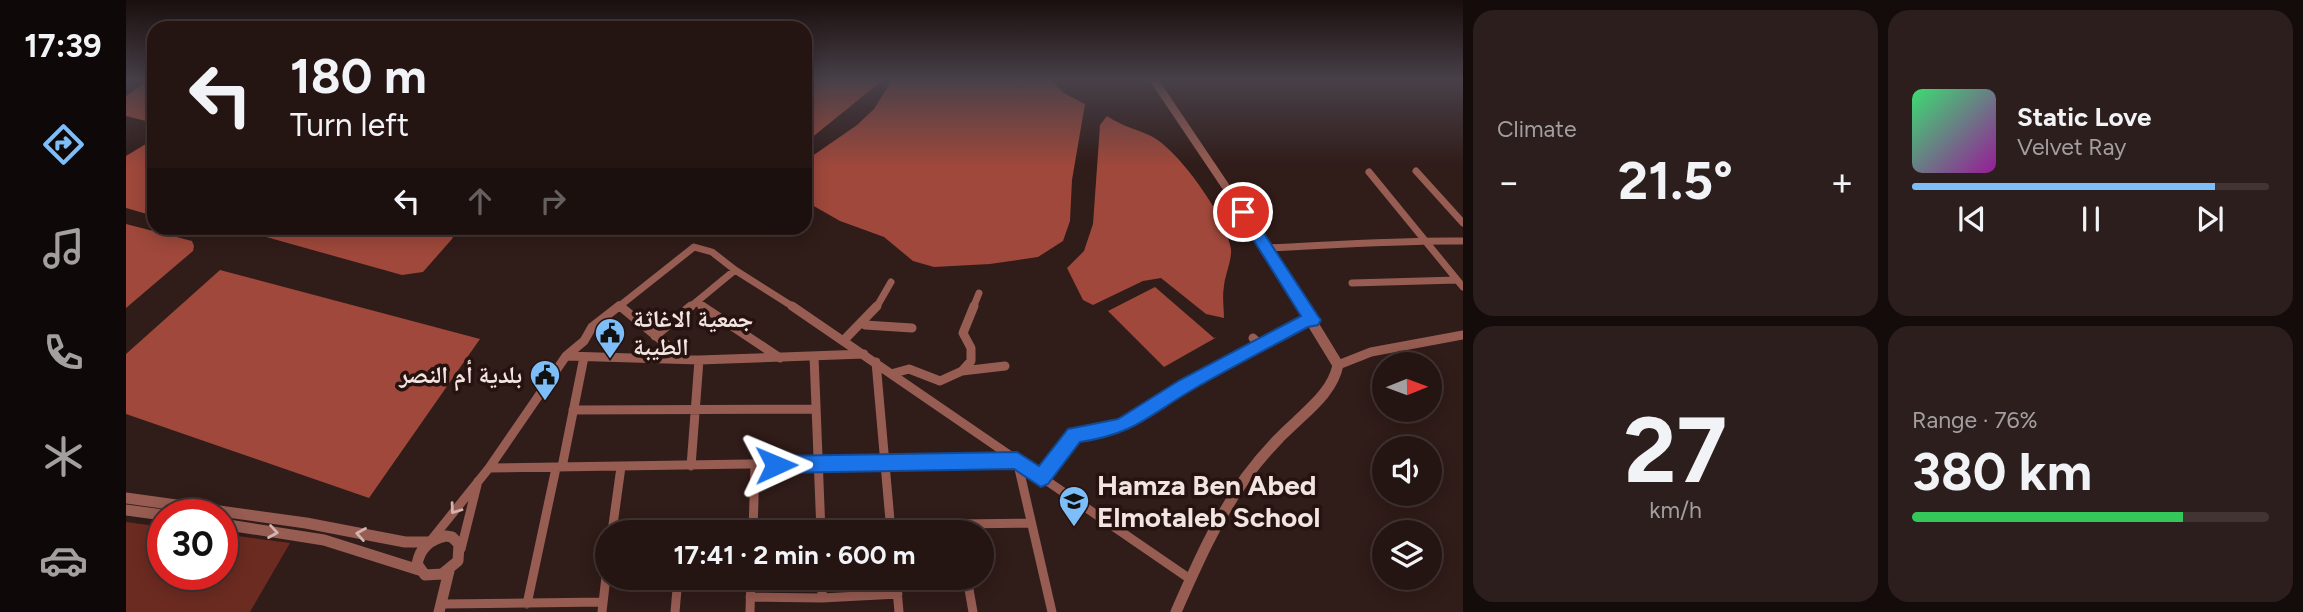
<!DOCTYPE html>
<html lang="en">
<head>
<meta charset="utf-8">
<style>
  body { margin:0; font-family:Figtree,"Noto Naskh Arabic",sans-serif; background:#2c1e1c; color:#f1f3f6; height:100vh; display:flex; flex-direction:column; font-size:26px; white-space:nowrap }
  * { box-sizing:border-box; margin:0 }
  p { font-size:23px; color:#a39fa0 }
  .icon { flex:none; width:38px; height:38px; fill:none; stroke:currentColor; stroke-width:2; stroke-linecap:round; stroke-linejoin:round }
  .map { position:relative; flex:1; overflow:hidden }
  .drawer { display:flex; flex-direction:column; gap:10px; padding:10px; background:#140c0a; width:840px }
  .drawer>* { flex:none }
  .top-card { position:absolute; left:21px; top:21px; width:665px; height:214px; border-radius:21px; box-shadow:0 4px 18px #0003,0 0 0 2px #413433; background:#241513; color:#f1f3f6; overflow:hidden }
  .needle { width:46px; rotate:89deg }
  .fabs { position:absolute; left:1246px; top:352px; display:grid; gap:14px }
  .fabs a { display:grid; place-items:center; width:70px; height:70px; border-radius:50%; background:#241513; box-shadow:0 4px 18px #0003,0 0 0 2px #413433; font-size:35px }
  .speed { position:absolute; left:21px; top:499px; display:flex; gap:14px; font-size:35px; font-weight:700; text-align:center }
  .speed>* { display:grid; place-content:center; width:91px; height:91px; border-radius:50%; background:#241513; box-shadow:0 4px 18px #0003,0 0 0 2px #413433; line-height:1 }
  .speed .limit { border:10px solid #d22; background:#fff; color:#111 }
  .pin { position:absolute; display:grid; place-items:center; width:60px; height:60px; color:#fff; margin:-30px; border:4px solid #fff; border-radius:50%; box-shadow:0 2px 7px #0007 }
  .me { position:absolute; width:77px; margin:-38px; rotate:89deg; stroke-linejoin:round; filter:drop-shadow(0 0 5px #0008) }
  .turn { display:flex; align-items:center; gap:24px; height:147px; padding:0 28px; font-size:32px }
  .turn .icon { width:91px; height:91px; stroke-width:2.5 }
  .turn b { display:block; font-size:49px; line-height:60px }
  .lanes { display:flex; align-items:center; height:66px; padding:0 28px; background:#0003; justify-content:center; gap:35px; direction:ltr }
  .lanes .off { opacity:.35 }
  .big { font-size:52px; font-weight:700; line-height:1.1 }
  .drawer .tile { flex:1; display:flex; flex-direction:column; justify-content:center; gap:10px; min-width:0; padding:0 24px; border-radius:21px; background:#2c1e1c }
  .drawer .dial { align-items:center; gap:0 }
  .dial b { font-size:91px; line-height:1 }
  .song { display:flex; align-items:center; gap:21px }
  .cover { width:84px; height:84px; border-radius:10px; background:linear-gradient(135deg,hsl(140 70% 55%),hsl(300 70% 35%)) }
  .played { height:7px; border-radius:4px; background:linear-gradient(90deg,#7dbef9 85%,#413433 85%) }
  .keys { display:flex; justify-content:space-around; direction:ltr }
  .heat { display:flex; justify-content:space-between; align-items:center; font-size:38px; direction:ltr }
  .charge { height:10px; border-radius:5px; background:linear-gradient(90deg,#34c759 76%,#413433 0) }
  .drawer .tiles { flex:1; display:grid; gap:10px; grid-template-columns:repeat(2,1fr) }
  .trip { position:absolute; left:469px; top:520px; width:399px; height:70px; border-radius:35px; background:#241513; box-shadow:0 4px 18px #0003,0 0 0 2px #413433; font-weight:700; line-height:70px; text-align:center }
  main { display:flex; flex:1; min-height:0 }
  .tab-bar { display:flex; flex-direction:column; width:126px; justify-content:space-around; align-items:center; background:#0e0808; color:#a39fa0 }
  .tab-bar .icon { width:49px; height:49px }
  .tab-bar .current { color:#7dbef9 }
  .tab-bar b { font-size:32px; color:#f1f3f6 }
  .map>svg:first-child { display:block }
</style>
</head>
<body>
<main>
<nav class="tab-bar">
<b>17:39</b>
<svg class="icon current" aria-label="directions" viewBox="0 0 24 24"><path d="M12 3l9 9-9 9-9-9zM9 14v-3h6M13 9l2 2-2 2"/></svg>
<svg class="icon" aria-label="music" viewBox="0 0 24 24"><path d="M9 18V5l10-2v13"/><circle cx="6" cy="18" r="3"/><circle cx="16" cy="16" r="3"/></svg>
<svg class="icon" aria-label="phone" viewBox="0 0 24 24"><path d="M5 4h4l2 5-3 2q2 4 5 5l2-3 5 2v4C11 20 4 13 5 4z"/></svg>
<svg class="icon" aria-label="climate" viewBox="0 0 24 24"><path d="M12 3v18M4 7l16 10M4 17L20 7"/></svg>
<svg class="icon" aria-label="car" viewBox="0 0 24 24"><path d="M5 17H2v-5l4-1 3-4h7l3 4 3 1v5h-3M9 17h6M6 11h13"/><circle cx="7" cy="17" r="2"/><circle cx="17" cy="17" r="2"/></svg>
</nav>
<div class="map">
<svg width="1337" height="612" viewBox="0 0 1337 612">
  <rect width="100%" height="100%" fill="#301c19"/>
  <path fill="#6c2b21" d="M0,522L37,527V574H96V534L164,543L124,612H0Z"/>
  <path fill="#9f483b" d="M23,80H28V123L0,116V96Z
    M679,80H757L679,143Z
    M766,80H925L938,93L959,104L946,180L944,221L937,241L912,257L864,264L808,267L787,261L758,237L714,221L679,201V161L731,125L748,109Z
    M981,116C996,126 1010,129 1025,136C1053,150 1101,218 1105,249C1106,260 1099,275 1098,286C1096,297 1098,308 1098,318L1080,314L1035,278L1017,281L967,305L957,300L941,268L958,251L967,224L974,125Z
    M28,139V216L0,208V156Z
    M0,224L66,241L68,246L67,251L0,308Z
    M138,228H331L326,239L297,272L276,275L133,235Z
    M94,270L354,339L243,498L0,414V354Z
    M1029,287L1088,338L1091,337L1038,367L982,311Z"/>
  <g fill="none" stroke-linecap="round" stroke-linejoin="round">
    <path stroke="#975c52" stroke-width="7" d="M1290,171L1337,223
      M1243,172L1337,287
      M1141,248C1207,245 1271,240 1337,241
      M1226,283L1331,280
      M570,302L579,308
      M493,305L496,308
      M491,308L568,247L586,252L609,270L669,308
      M563,308L609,270
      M750,308L765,282
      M847,308L853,293"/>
    <path stroke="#975c52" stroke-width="9" d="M494,306L558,359
      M576,306L654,358
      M666,306L1064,579
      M739,325L786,328
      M529,336L565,306
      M1127,338L1136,346
      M718,340L751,306
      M440,356L573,360L738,354
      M688,356L695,532
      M750,362L765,532
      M1212,365L1245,352L1337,335
      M836,371L879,366
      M765,374L783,369L814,381L836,371L845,361V348L837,333L848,306
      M447,410L690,409
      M565,466L573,360
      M436,467L458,357
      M363,468L891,460L926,612
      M915,478L949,434L998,424L1060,385L1178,322L1187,320
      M764,526L832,524
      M486,531L627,529
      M486,532L495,467
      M627,532L629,465
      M833,532L832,524L904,523
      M306,539L363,468L440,356L458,341L466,327L493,306
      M335,549L352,481
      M696,578V598
      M770,578L773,612
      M841,578L847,612
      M624,597L696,598L772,594
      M316,604L477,602
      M401,604L430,468
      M476,612L481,568
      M549,612L552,578
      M624,612L625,578"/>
    <path stroke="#975c52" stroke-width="8" d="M1028,80L1141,248L1177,308"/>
    <path stroke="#975c52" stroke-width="11" d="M0,498L180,523L279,542H303
      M0,510L37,515
      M96,524L198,540L293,570
      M320,536L326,537L333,544L332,561L316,574L299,575L291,564C294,548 304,539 320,536Z
      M313,612L323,571
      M1050,612C1070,566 1091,519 1120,477C1134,458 1153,437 1171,421C1188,405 1207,389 1212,365L1176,306"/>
  </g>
  <defs><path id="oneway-chevron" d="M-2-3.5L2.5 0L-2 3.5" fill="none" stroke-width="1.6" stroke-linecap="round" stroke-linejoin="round" transform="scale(1.75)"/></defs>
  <g stroke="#d2b4af">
    <use href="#oneway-chevron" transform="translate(329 509) rotate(126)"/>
    <use href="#oneway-chevron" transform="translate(147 532) rotate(9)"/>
    <use href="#oneway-chevron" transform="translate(235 534) rotate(-170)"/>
  </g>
  <linearGradient id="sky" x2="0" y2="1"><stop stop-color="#1a0f0e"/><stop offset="0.48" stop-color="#484049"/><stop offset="1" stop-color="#484049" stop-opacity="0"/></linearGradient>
  <rect width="1337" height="166" fill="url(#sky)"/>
  <path fill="#1a73e8" stroke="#114b97" stroke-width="2" d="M1117,207L1122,209L1192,316L1195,320L1192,325L1182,327C1143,348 1104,368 1066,390C1022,416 1008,434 954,442L922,484L915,487L888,469L650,473L644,471L641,465L644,459L650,456L891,452L913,466L942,429L992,419L1054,380L1175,316L1110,212Z"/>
  <defs>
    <g id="civic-pin" transform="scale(1.575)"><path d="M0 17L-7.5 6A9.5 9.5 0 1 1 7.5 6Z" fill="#7dbef9" stroke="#261310"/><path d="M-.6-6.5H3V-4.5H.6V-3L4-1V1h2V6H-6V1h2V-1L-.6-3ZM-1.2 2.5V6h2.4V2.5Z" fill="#111"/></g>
    <g id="school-pin" transform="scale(1.575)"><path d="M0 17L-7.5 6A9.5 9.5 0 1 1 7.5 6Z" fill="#7dbef9" stroke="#261310"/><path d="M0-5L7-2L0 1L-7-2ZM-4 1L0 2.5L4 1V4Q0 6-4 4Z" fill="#111"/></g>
  </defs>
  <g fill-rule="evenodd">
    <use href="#civic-pin" x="484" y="333"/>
    <use href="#civic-pin" x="419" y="375"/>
    <use href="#school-pin" x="948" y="501"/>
  </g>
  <g text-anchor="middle" stroke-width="7" stroke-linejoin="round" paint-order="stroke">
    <g font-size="24" font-weight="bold" fill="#f2e4e1" stroke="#261310" text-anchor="start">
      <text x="507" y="327">جمعية الاغاثة<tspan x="507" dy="28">الطيبة</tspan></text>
      <text x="396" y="383" text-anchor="end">بلدية أم النصر</text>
    </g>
    <g font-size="28" font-weight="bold" fill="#f2e4e1" stroke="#261310" text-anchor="start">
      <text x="971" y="495">Hamza Ben Abed<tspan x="971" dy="32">Elmotaleb School</tspan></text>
    </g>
  </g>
</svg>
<div class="fabs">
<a><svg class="needle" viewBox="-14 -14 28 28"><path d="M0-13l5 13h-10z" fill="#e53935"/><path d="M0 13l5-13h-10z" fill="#a39fa0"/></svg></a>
<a><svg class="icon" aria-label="sound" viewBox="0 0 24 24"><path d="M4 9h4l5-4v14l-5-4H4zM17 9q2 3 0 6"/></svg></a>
<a><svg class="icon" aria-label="layers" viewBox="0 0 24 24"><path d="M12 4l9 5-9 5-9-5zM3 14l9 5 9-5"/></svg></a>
</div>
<div class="speed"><div class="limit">30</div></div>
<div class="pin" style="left:1117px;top:212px;background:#d93025"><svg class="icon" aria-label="arrive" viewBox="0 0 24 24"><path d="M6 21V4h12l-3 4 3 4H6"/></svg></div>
<svg class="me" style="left:650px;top:465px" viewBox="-20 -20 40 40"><path d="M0-17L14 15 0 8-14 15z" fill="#1a73e8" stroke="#fff" stroke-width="4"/></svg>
<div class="trip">17:41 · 2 min · 600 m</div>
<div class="top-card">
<div class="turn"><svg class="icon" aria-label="left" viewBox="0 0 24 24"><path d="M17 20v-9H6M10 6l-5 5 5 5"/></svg><div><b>180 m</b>Turn left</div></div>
<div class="lanes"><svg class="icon" aria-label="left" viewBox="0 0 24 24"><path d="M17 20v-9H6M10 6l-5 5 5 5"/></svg><svg class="icon off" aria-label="ahead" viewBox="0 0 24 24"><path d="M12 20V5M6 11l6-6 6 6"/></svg><svg class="icon off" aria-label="right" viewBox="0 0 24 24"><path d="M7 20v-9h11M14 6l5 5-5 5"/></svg></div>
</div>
</div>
<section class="drawer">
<div class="tiles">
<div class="tile"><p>Climate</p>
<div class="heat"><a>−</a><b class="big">21.5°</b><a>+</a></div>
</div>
<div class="tile">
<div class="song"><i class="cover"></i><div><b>Static Love</b><p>Velvet Ray</p></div></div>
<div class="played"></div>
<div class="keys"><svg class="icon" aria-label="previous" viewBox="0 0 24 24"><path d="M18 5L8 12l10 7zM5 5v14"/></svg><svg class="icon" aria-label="pause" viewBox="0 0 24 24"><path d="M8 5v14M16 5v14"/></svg><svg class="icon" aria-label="next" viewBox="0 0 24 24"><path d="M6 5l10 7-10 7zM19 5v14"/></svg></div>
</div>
<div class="tile dial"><b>27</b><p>km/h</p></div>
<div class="tile"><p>Range · 76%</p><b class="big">380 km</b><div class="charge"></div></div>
</div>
</section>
</main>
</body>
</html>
